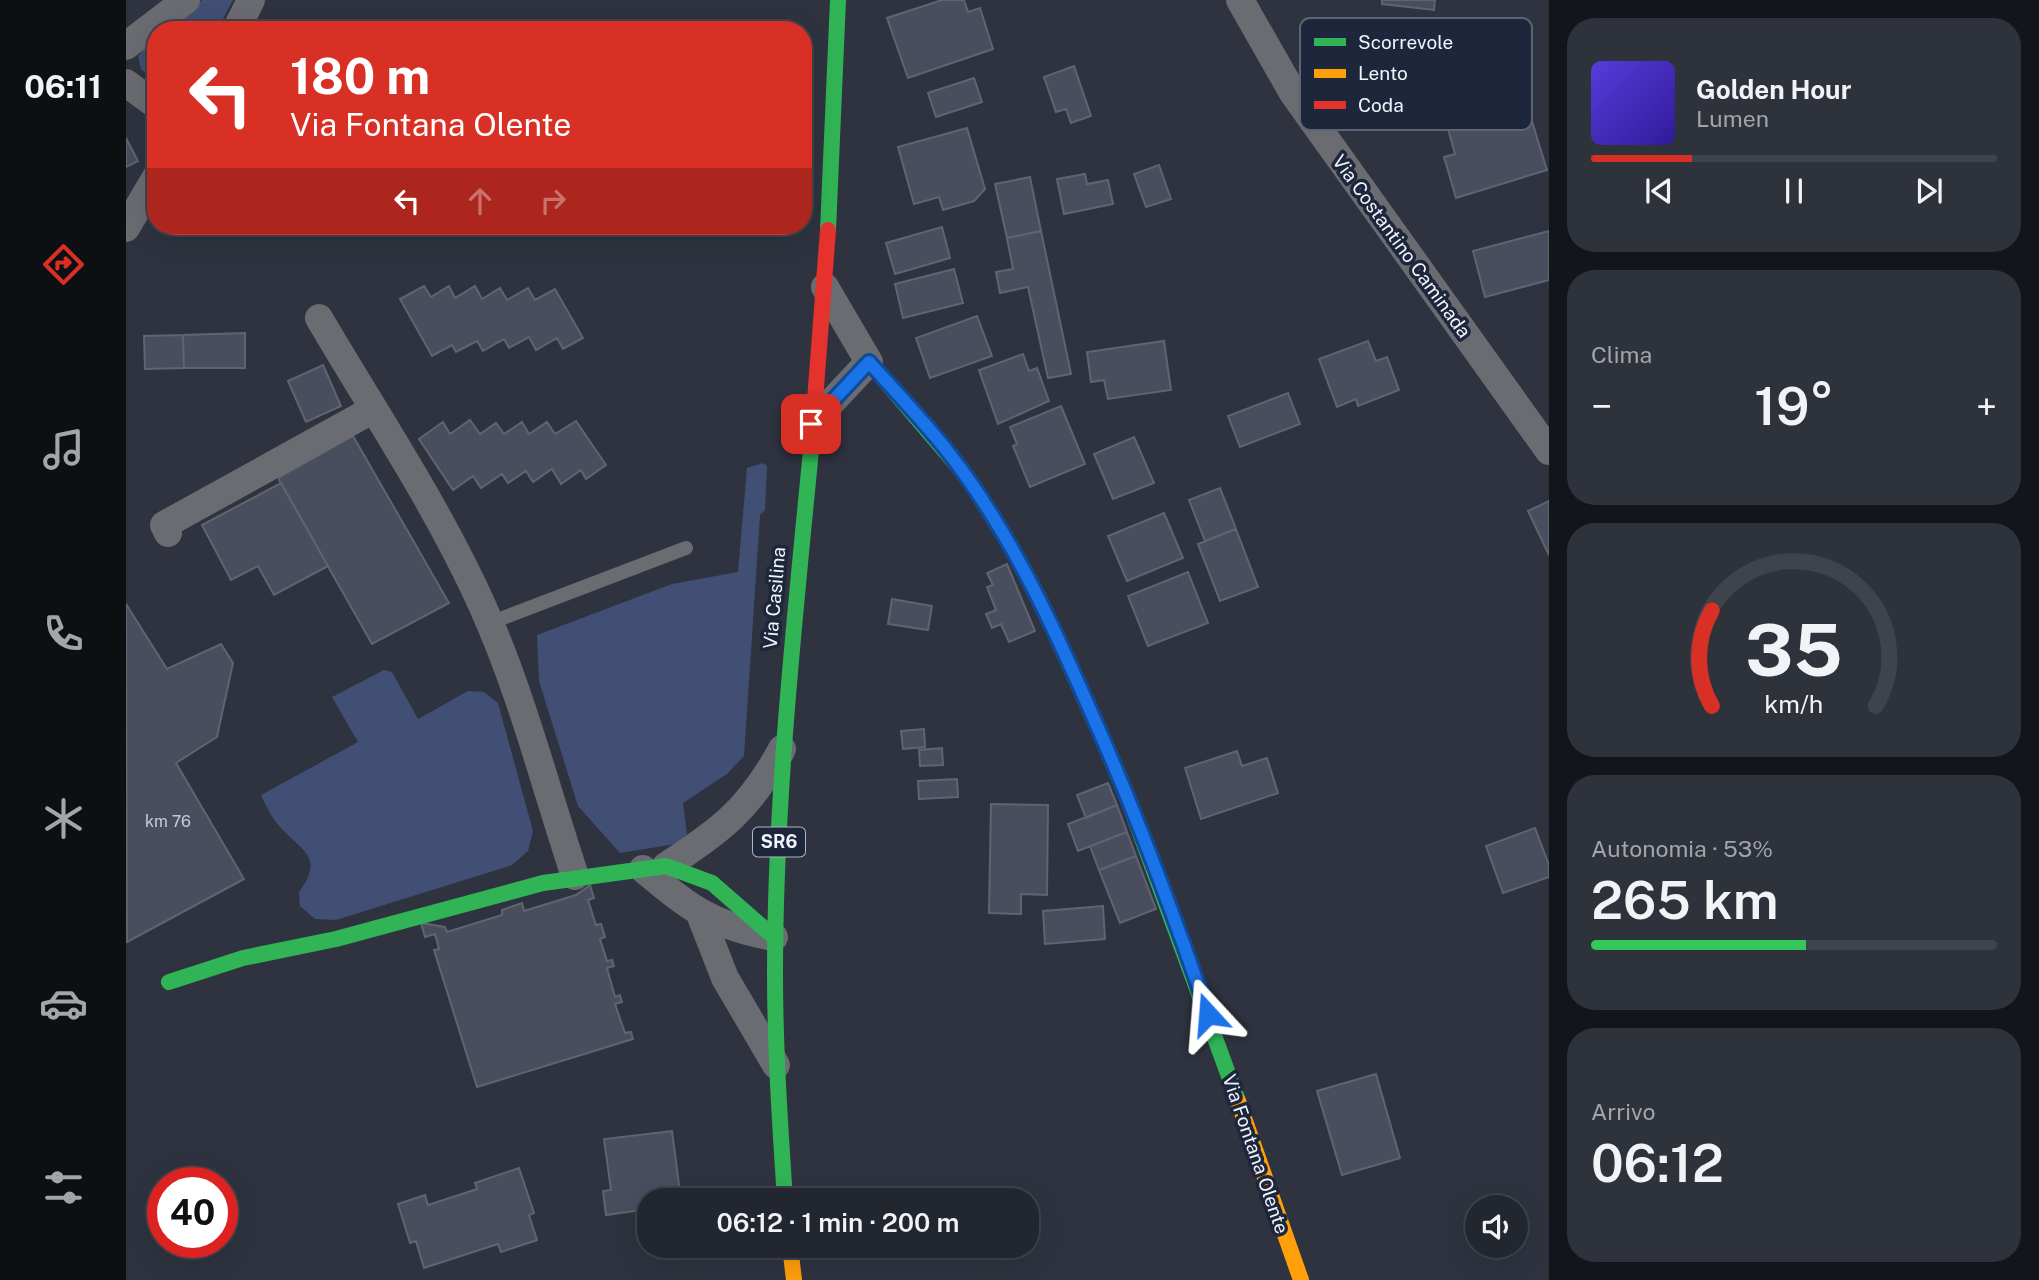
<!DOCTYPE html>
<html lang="it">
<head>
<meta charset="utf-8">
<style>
  body { margin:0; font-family:"Public Sans",sans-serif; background:#2e323b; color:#f1f3f6; height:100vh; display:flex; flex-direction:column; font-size:26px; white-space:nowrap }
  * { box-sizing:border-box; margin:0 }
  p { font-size:23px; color:#a2a5aa }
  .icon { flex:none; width:38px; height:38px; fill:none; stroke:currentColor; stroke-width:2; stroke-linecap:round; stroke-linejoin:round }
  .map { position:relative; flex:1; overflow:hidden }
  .side { display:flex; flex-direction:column; gap:18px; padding:18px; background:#13151a; width:490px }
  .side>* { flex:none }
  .guide { position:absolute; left:21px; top:21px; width:665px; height:214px; border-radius:28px; box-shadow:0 7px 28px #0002,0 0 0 2px #3f434b; background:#d93025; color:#fff; overflow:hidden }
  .buttons { position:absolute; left:1339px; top:1195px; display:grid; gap:14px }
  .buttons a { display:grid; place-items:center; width:63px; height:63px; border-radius:50%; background:#22262f; box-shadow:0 7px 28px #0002,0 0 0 2px #3f434b; font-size:35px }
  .speed { position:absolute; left:21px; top:1167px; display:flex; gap:14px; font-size:35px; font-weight:700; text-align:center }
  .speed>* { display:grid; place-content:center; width:91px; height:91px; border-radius:50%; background:#22262f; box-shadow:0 7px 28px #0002,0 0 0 2px #3f434b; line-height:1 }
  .speed .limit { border:10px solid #d22; background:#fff; color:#111 }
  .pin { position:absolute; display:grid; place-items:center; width:60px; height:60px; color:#fff; margin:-30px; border-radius:14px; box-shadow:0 4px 10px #0006 }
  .me { position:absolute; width:77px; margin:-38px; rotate:341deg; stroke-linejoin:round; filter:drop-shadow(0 0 5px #0008) }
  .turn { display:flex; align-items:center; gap:24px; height:147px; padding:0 28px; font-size:32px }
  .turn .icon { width:91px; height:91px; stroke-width:2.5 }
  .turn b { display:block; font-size:49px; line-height:60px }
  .lanes { display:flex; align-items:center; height:66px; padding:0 28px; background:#0003; justify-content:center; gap:35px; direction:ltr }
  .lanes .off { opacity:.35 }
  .big { font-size:52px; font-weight:600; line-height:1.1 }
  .side .widget { flex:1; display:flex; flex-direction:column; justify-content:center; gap:10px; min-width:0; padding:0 24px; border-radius:28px; background:#2e323b }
  .side .dial { align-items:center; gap:0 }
  .dial svg { height:182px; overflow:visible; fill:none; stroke:#3f434b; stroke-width:7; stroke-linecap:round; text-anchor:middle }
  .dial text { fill:#f1f3f6; stroke:none }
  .song { display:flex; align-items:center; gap:21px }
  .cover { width:84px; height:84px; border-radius:10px; background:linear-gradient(135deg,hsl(250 70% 55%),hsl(250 70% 35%)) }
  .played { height:7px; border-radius:4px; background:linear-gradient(90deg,#d93025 25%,#3f434b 25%) }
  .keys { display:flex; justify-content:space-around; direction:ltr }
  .heat { display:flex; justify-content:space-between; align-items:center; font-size:38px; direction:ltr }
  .charge { height:10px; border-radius:5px; background:linear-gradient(90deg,#34c759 53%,#3f434b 0) }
  .trip { position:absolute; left:511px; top:1188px; width:402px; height:70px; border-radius:28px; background:#22262f; box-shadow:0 7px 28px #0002,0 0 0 2px #3f434b; font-weight:600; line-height:70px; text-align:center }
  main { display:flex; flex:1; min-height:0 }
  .tabs { display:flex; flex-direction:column; width:126px; justify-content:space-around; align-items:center; background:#0e0f13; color:#a2a5aa }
  .tabs .icon { width:49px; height:49px }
  .tabs .current { color:#d93025 }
  .tabs b { font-size:32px; color:#f1f3f6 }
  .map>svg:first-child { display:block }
</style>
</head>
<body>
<main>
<nav class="tabs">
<b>06:11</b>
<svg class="icon current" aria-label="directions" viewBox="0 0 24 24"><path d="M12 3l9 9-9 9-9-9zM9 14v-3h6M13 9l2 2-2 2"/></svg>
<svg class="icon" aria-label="music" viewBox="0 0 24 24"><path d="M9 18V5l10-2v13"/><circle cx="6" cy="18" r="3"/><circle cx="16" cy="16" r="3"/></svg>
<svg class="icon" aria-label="phone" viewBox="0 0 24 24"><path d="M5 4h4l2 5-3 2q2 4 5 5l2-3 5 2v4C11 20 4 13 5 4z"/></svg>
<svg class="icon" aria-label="climate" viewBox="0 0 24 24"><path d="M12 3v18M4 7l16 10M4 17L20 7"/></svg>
<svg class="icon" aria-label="car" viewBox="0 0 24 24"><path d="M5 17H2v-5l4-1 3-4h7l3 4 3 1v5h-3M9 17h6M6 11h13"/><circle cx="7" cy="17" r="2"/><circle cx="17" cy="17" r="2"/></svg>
<svg class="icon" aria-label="filters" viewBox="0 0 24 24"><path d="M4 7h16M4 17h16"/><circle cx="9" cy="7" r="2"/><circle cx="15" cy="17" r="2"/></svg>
</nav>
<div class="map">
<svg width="1423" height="1280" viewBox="0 0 1423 1280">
  <rect width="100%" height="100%" fill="#2e333f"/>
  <path fill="#414f75" d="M76,0H107L91,30H38Z
    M30,36V82L15,69L12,56Z
    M637,463L641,466L639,510L634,515L618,756L601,774L557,803L562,842L494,853L452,806L413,681L411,635L546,584L612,572L621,468Z
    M258,670L266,672L292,719L342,691L358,692L372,703L407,831L402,851L386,865L210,920L189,919L174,906L173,892C199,857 176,851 155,828C146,818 140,807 135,795L232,742L206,697Z"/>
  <path fill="#494e5f" stroke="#61646f" stroke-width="2" d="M816,0H838L842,12L854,8L867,49L782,78L761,18Z
    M1256,0H1309L1308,10L1256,4Z
    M948,66L965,116L945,123L940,109L930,112L918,77Z
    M848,78L856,102L810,117L802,93Z
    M1401,105L1421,170L1330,198L1318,157L1329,154L1322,129Z
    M841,128L859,189L848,201L817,210L813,197L788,204L772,147Z
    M0,138L12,161L0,167Z
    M1033,165L1045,199L1020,207L1008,174Z
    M959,174L961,184L982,180L987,204L938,214L931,179Z
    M904,177L915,231L881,238L869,184Z
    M816,227L824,258L769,274L760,243Z
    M915,231L945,374L922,378L902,287L874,293L870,272L887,269L881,238Z
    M1423,231V280L1359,297L1347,251Z
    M828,269L837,303L777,318L769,284Z
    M298,286L305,297L323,286L329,298L349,286L356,299L374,288L381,300L402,288L409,300L429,289L457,338L437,349L431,338L410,350L403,337L383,348L378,339L357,351L351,341L330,352L326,345L306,356L274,299Z
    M851,316L866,356L804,378L790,338Z
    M119,333V368H58L57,335Z
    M57,335L58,368L19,369L18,336Z
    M1038,341L1045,390L982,399L978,380L965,382L961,352Z
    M1242,341L1250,361L1261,357L1273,390L1232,406L1230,399L1211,407L1193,359Z
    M897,354L903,371L911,368L923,401L872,424L853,370Z
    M197,365L215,406L180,422L162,381Z
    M1162,393L1174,424L1114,447L1102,416Z
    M935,406L959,464L904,487L887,446L891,444L884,427Z
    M344,420L354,434L370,423L378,434L396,422L403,434L421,422L429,434L450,421L480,465L460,479L455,470L435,484L426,469L407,482L400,471L382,483L376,474L355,488L347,476L327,490L293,439L317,422L324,434Z
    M227,436L323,603L246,644L152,478Z
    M1008,437L1028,483L987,499L968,454Z
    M155,483L202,566L148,595L132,566L105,580L76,525Z
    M1094,488L1110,529L1079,541L1063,500Z
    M1423,501V555L1402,511Z
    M1038,513L1057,558L1001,581L982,536Z
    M1110,529L1132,587L1094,601L1072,544Z
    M881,564L909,631L883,642L875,624L866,628L860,614L870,610L861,587L867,585L861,573Z
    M1062,572L1082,623L1022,646L1002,596Z
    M766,599L806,606L802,630L762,624Z
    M0,604L41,669L95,644L107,663L91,737L50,763L118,879L1,942Z
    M798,729L799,747L777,749L775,731Z
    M816,748L817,765L794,766L793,750Z
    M1111,751L1116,766L1141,758L1152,793L1075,819L1059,768Z
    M831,779L832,797L793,799L792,781Z
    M982,783L991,805L960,818L951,795Z
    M865,804L922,805L921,895L895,894V914L863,913Z
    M991,805L1001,832L952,851L942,824Z
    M1409,828L1423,865V877L1377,893L1360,846Z
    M1001,832L1010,856L973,870L964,846Z
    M1010,856L1030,909L994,923L973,870Z
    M464,885L468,898L462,900L470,925L475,924L479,937L474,939L481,961L486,960L488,966L481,968L489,997L494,995L496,1002L489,1004L499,1033L505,1032L507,1039L351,1087L308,950L313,949L309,934L299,937L295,923L319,927L321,932L376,915V910L396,903L398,911L450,895Z
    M977,906L979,939L919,944L917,911Z
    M1250,1074L1274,1158L1216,1175L1191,1091Z
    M546,1131L555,1200H523V1209L480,1215L477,1191L485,1190L478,1139Z
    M393,1168L408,1213L403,1215L411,1240L375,1252L372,1244L298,1268L290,1241L284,1243L272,1204L299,1195L302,1205L351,1189L349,1183Z"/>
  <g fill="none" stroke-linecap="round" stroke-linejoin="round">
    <path stroke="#6a6c72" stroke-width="14" d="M364,623L560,548"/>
    <path stroke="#6a6c72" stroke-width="28" d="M1114,0L1167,93L1423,451
      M110,30L125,0
      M0,46L60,0
      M0,83L30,105
      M0,228L30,177
      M193,318C248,412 311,505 356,605C395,691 419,786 449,876
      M685,424L743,362L699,287
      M42,533L38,525L246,410
      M540,866C596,830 624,808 656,749
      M517,869C564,908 586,926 648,937
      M574,914L599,978L650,1065"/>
    <path stroke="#30b455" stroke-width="16" d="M702,230L712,0
      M743,362L842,478L885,547L914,600L994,778L1112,1101
      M43,982L117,958L210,939L417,883L540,866L586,883L648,937
      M659,1200C654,1124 649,1049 649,973C649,795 669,617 686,440"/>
    <path stroke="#ff9f0a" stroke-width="16" d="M1112,1101L1175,1280
      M664,1246L668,1280"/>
    <path stroke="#e5322d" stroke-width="16" d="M686,440L702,230"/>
  </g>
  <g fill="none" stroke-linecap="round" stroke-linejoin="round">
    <g stroke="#114b97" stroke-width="18">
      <path id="route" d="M685,424L743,362C777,400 813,437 842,479C891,548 927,626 961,703C1007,805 1046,909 1082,1014"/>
    </g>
    <use href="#route" stroke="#1a73e8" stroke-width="12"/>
  </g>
  <g text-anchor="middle" stroke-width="7" stroke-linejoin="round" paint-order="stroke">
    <g font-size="16" fill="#c7cad6">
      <text x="42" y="827">km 76</text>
    </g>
    <rect fill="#1e263b" stroke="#b2b6c3" stroke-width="2" x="627" y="827.5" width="52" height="29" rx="5"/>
    <g font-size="18" font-weight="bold" fill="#f1f4fd">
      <text x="653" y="848">SR6</text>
    </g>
    <g font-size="19" fill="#f1f4fd" stroke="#1e263b">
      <text transform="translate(1276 246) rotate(54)" y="7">Via Costantino Caminada</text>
      <text transform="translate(648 598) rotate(-85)" y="7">Via Casilina</text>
      <text transform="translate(1130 1154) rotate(71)" y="7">Via Fontana Olente</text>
    </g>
  </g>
  <rect x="1174" y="18" width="232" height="112" rx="10" fill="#1e263b" stroke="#5d6475" stroke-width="2"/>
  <rect x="1188" y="38" width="32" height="8" fill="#30b455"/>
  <rect x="1188" y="69" width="32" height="9" fill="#ff9f0a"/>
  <rect x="1188" y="101" width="32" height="8" fill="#e5322d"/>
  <g font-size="19" fill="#f1f4fd">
    <text x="1232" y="49">Scorrevole</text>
    <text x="1232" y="80">Lento</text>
    <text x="1232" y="112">Coda</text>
  </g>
</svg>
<div class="buttons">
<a><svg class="icon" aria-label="sound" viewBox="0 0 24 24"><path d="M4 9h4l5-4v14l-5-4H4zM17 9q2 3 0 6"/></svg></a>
</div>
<div class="speed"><div class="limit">40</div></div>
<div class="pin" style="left:685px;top:424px;background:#d93025"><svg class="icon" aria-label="arrive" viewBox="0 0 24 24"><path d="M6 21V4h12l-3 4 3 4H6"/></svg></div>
<svg class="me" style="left:1082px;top:1014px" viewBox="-20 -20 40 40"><path d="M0-17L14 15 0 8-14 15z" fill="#1a73e8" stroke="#fff" stroke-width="4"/></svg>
<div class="trip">06:12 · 1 min · 200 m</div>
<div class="guide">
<div class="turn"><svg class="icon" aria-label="left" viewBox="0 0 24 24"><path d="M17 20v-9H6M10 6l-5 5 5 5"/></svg><div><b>180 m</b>Via Fontana Olente</div></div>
<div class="lanes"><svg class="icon" aria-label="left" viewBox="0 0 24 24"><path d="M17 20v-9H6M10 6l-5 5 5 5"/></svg><svg class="icon off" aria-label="ahead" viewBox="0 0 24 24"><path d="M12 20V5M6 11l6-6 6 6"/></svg><svg class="icon off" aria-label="right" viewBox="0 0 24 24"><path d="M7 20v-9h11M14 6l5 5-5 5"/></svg></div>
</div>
</div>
<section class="side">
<div class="widget">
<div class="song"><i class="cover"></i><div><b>Golden Hour</b><p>Lumen</p></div></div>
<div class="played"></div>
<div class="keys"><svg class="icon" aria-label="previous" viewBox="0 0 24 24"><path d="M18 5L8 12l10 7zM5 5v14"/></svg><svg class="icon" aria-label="pause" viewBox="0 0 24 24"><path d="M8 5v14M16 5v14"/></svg><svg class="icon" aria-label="next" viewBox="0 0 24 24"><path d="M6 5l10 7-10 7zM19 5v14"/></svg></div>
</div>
<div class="widget"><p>Clima</p>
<div class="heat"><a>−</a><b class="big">19°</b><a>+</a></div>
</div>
<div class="widget dial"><svg viewBox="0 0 100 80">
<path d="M14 69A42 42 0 1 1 86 69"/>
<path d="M14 69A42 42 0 0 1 14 27" stroke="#d93025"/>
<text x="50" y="56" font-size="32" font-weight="700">35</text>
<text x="50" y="72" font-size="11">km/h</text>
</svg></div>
<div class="widget"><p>Autonomia · 53%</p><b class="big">265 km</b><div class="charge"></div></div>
<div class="widget"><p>Arrivo</p><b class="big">06:12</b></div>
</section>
</main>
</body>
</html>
